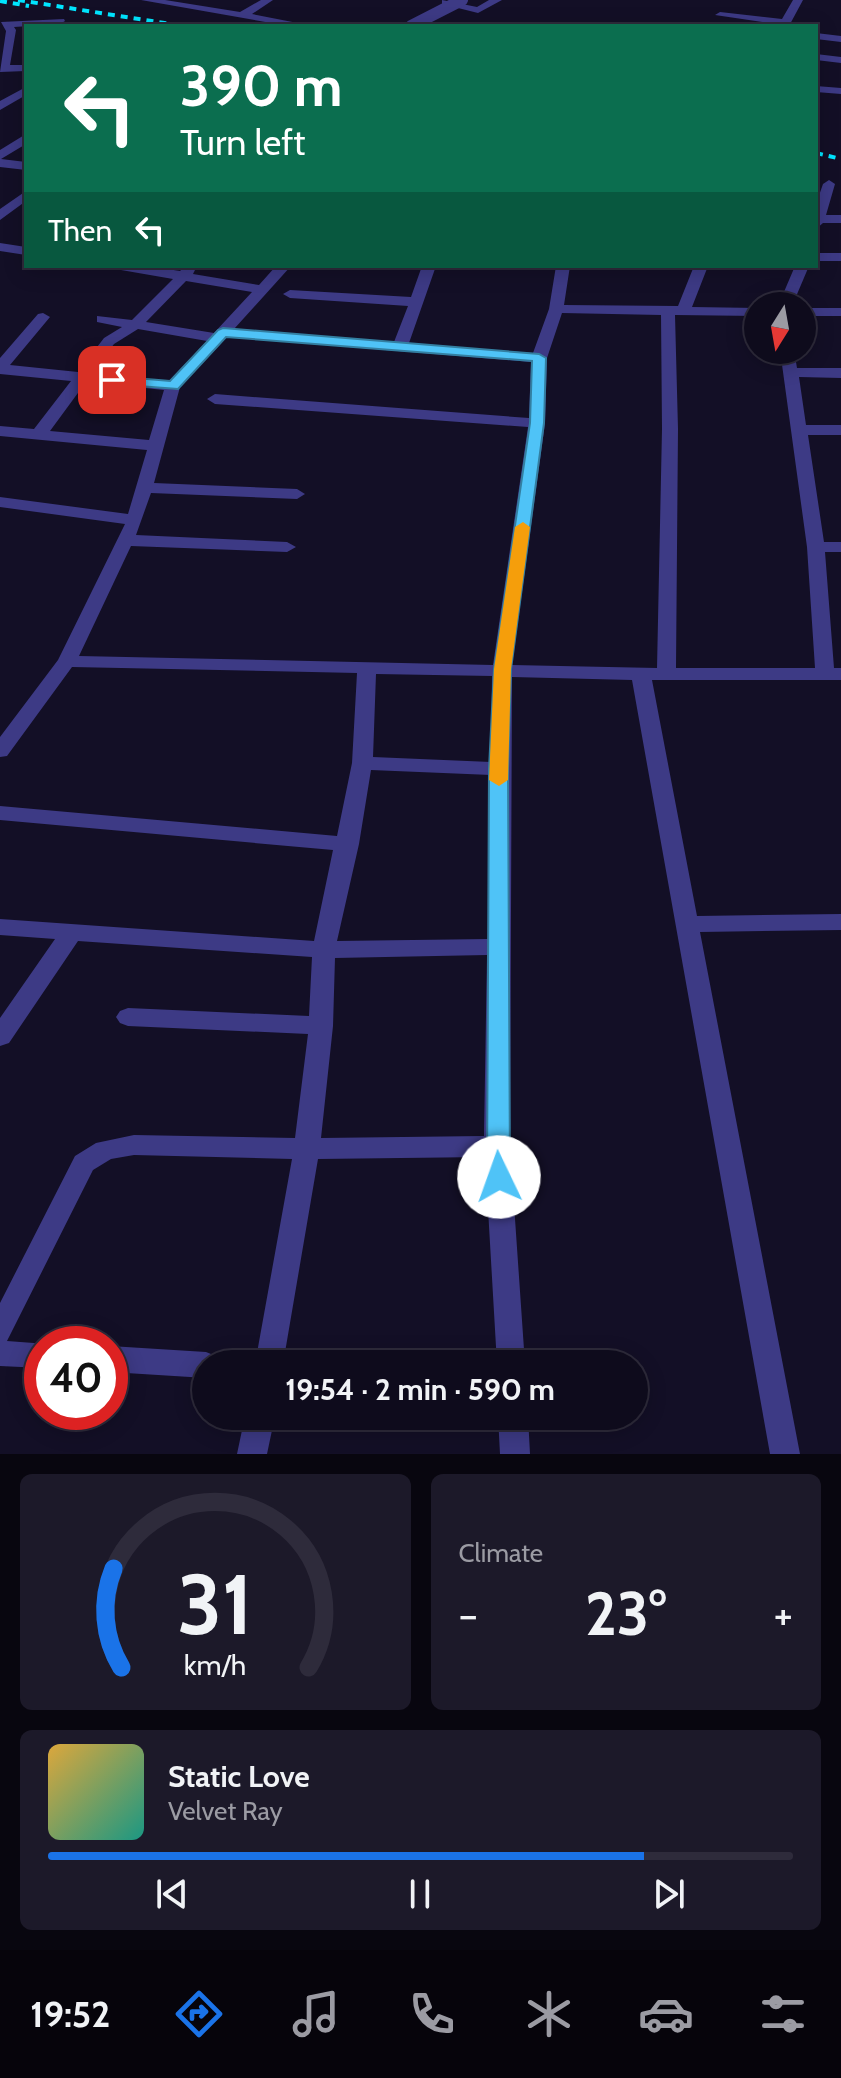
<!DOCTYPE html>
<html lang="en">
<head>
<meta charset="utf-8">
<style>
  body { margin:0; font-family:Cabin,sans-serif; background:#1c1929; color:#f1f3f6; height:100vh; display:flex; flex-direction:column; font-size:30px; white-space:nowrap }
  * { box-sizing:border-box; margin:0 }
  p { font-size:26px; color:#9b9ba3 }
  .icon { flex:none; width:44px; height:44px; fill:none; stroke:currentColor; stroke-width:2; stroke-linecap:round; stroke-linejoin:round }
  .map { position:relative; height:1454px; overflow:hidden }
  .drawer { display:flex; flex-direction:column; gap:20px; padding:20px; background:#08060f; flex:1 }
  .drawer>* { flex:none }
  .banner { position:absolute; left:24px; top:24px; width:794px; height:244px; border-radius:0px; box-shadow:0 4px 20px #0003,0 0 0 2px #2e2b3b; background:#0b6e4f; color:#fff; overflow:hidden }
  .needle { width:52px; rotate:191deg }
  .fabs { position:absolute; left:744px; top:292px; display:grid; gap:16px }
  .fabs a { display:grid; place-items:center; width:72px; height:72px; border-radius:50%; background:#0e0b1c; box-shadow:0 4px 20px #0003,0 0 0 2px #2e2b3b; font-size:40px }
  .speed { position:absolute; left:24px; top:1326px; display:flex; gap:16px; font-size:40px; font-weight:700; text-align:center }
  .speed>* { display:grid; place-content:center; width:104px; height:104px; border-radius:50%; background:#0e0b1c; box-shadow:0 4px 20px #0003,0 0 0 2px #2e2b3b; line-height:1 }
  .speed .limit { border:12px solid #d22; background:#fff; color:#111 }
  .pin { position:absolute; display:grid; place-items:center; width:68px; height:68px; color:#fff; margin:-34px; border-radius:16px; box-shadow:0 4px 12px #0006 }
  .me { position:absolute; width:88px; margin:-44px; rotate:357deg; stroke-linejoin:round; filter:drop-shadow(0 0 6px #0008) }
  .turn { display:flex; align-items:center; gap:28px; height:168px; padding:0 24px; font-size:36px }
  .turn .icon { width:104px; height:104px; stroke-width:2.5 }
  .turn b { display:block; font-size:56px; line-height:68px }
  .then { display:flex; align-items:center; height:76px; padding:0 24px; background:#0003; gap:16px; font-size:30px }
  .big { font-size:60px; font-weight:700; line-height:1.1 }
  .drawer .widget { flex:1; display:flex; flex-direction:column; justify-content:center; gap:12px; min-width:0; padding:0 28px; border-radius:12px; background:#1c1929 }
  .drawer .dial { align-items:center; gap:0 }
  .dial svg { height:208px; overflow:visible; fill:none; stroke:#2e2b3b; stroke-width:7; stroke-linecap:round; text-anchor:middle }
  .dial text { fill:#f1f3f6; stroke:none }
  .song { display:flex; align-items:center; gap:24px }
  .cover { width:96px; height:96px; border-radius:12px; background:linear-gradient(135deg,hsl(40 70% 55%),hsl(170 70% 35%)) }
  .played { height:8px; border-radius:4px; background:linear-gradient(90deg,#1a73e8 80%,#2e2b3b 80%) }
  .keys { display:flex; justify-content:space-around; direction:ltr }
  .heat { display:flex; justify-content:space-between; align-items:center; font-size:44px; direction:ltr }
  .drawer .tiles { flex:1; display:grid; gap:20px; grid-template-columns:1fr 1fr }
  .widget:last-child { grid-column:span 2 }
  .trip { position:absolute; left:192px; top:1350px; width:456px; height:80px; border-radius:40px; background:#0e0b1c; box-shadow:0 4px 20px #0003,0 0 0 2px #2e2b3b; font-weight:700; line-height:80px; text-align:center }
  .tabs { display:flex; height:128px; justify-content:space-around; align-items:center; background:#06040b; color:#9b9ba3 }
  .tabs .icon { width:56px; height:56px }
  .tabs .selected { color:#1a73e8 }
  .tabs b { font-size:36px; color:#f1f3f6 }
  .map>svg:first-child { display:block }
</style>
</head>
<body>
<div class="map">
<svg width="841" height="1454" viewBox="0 0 841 1454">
  <rect width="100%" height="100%" fill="#130f26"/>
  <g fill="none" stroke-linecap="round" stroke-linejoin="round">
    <path fill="#3d3a85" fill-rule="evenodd" d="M141,0H165L240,12L261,0H273L252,14L313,26H288Z
      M442,0L477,7L489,0H502L478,13L442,4Z
      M793,0H803L789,26L715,15L720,12L782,19Z
      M64,19L65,21L60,24L14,27L16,30L10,65H26V71L0,72L6,31L1,22Z
      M816,33L841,36V42L816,39Z
      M816,54L841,57V63L816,60Z
      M816,86L841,88V94L816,92Z
      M26,87V95L0,110V101Z
      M26,134V144L1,159L26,162V170L0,167V150Z
      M829,180L835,184L826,215H841V223H823L816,229V204L823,184Z
      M26,191V201L0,220V209Z
      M0,243L26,247V255L0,251Z
      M816,253H841V261H816Z
      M114,266H147L180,271L185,266H197L193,274L259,285L276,266H291L234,329L394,342L408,306L290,298L283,294L290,290L411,297L422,266H436L409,343L533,353L549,309L556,266H570L564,305L678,306L694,266H708L692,307L758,308V316L675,315L678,429L676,668H815L807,547L780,350H794L797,368H841V378L799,377L806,425H841V435H808L824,542H841V552H825L834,668H841V680H652L697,916L841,914V930L700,932L800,1454H770L632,680L512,677L510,1146L525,1364H497L485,1157L318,1159L283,1364H255L292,1159L134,1155L111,1159L93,1170L7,1341L47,1344H42V1368L0,1366V1303L75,1156L96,1143L134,1135L295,1138L308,1034L128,1026L120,1023L116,1017L120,1011L128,1008L309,1016L312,957L78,941L9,1043L0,1046V1018L55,939L0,935V919L314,941L333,850L0,820V806L337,836L352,763L357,673L72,667L7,756L0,757V737L58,660L125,524L0,507V497L128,514L147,450L0,436V426L34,429L71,381L0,374V358L38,314L43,313L50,317L10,365L78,372L104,338L122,327L97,322V316L132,320L173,279L121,270ZM186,281L252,292L214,333L146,322ZM562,313L661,315L662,429L657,668L512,665L545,423L547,358ZM138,329L207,341L169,381L92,373L114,344ZM227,337L531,362L529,418L215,394L207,399L215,404L528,427L493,665L79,656L131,546L287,552L296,547L287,542L136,535L151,493L297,499L305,494L297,489L154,483L180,387ZM86,382L164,390L149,440L50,431ZM376,674L492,676L491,762L373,757ZM371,770L491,775L488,939L337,941L359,844ZM487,955L484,1136L321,1138L333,1026L335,958Z
      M795,266H809L792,306H778Z
      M802,308H841V316H802Z
      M110,1346L206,1352L216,1356L220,1364H206V1378L110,1372Z
      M245,1416H275L267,1454H237Z
      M498,1416H528L530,1454H500Z"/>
    <path stroke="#00e5ff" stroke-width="4" stroke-dasharray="7 6" stroke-linecap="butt" d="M18,0L183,26
      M0,1L29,6
      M816,153L841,159"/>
    <path stroke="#3d3a85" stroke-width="12" d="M411,26L462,0"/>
  </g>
  <path fill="#4fc3f7" stroke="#337fa1" stroke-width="2" d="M223,328L539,354L546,358L544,423L511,669L508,769L510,1177L507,1184L499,1187L490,1184L487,1177L489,769L494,669L530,423L532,361L226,337L178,389L112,384L105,380L112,376L170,381L218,330Z"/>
  <path fill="#f59e0b" d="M523,522L530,527L511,669L508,780L499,786L489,780L494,669L515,527Z"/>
</svg>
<div class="fabs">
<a><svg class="needle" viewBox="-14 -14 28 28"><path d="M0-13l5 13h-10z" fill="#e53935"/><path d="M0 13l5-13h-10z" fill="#9b9ba3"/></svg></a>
</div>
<div class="speed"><div class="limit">40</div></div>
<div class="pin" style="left:112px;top:380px;background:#d93025"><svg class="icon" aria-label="arrive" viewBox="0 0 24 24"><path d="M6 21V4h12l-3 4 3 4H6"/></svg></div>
<svg class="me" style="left:499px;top:1177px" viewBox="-20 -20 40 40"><circle r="19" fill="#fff"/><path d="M0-13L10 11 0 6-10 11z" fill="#4fc3f7"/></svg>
<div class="trip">19:54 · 2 min · 590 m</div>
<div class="banner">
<div class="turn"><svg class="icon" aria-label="left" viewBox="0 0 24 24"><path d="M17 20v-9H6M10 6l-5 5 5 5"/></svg><div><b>390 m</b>Turn left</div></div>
<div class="then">Then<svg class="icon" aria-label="left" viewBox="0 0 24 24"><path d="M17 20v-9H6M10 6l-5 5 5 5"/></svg></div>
</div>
</div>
<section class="drawer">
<div class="tiles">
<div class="widget dial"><svg viewBox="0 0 100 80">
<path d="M14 69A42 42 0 1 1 86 69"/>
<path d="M14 69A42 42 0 0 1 11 31" stroke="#1a73e8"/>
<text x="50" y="56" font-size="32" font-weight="700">31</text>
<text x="50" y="72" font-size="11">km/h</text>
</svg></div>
<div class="widget"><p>Climate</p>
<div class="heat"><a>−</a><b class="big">23°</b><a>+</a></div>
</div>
<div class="widget">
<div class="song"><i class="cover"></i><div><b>Static Love</b><p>Velvet Ray</p></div></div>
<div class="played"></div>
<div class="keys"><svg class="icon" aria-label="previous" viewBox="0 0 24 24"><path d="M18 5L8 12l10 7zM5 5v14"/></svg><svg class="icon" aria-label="pause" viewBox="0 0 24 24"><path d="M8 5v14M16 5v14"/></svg><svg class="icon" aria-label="next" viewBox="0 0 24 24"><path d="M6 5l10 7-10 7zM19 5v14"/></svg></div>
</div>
</div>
</section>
<nav class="tabs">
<b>19:52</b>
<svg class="icon selected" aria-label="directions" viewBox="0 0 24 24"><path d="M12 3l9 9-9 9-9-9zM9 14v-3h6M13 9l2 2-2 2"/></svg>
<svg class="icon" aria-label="music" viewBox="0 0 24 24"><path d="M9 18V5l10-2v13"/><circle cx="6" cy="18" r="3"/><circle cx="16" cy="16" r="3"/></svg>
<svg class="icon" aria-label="phone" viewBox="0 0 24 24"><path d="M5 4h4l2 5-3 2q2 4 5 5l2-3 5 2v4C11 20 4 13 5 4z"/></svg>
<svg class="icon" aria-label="climate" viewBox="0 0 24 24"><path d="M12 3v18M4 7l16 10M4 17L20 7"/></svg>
<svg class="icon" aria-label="car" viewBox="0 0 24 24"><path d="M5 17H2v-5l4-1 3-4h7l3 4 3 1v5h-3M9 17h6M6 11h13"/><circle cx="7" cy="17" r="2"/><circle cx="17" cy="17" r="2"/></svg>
<svg class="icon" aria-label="filters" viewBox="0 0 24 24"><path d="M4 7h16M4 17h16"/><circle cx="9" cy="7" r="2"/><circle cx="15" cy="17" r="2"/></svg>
</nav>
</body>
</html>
